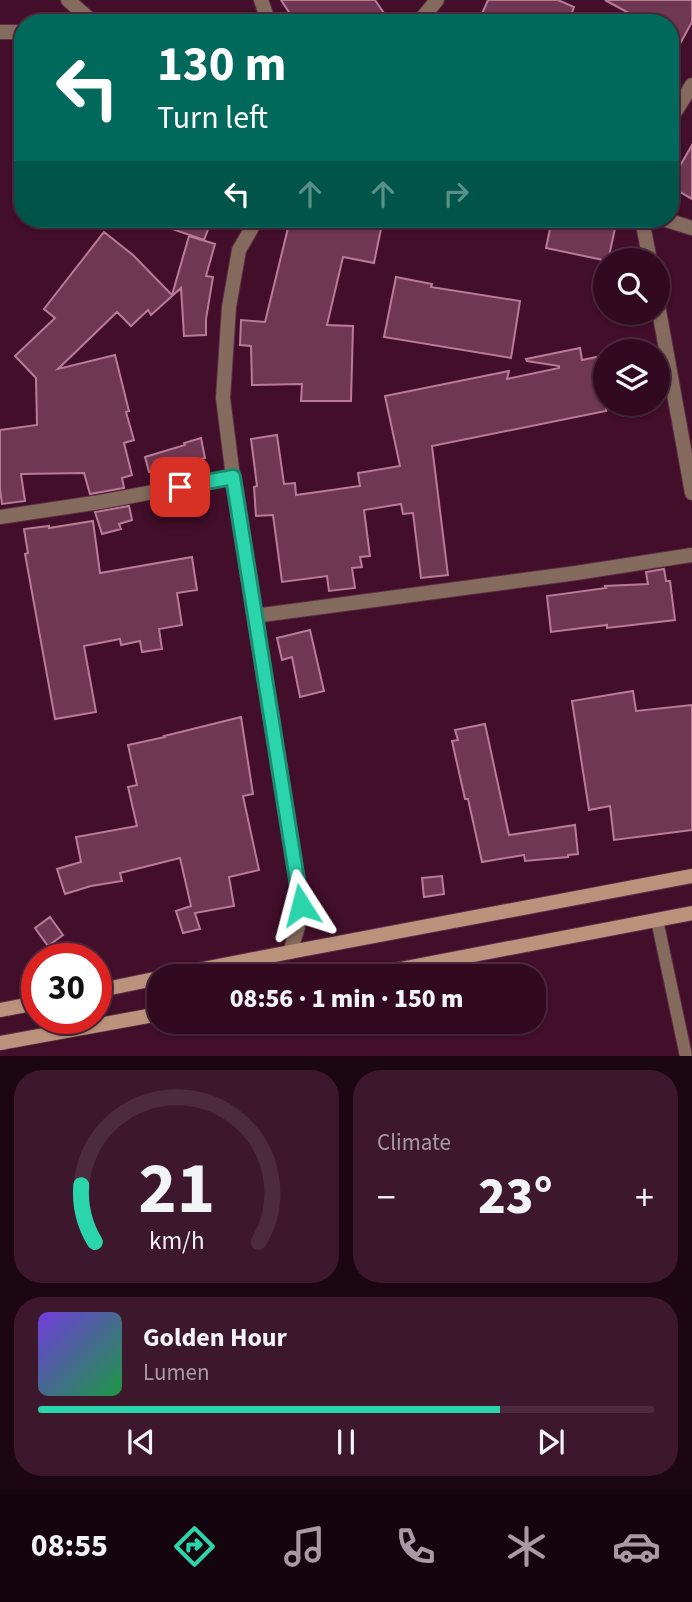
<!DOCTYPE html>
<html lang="en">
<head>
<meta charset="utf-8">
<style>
  body { margin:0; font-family:"Source Sans 3",sans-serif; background:#3d182d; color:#f1f3f6; height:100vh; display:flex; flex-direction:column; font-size:26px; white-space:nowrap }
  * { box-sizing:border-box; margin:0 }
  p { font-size:23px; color:#a89aa5 }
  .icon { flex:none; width:38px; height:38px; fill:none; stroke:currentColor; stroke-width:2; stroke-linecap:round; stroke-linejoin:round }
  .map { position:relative; height:1056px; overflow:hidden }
  .sheet { display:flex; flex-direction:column; gap:14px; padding:14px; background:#1c0612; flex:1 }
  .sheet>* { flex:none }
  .hud { position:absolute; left:14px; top:14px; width:665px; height:214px; border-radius:28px; box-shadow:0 2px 5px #0004,0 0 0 2px #4d2b3e; background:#00695c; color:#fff; overflow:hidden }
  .buttons { position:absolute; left:593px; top:248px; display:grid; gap:14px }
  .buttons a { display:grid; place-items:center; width:77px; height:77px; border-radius:50%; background:#320a20; box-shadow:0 2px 5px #0004,0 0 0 2px #4d2b3e; font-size:35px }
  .speed { position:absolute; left:21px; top:943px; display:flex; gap:14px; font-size:35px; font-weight:700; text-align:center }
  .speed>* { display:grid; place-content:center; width:91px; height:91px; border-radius:50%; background:#320a20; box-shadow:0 2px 5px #0004,0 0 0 2px #4d2b3e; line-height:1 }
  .speed .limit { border:10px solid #d22; background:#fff; color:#111 }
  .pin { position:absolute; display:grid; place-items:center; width:60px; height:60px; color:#fff; margin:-30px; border-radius:14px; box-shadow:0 4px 10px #0006 }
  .me { position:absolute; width:77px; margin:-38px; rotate:351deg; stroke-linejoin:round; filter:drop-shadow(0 0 5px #0008) }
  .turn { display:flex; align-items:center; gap:24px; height:147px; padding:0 28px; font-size:32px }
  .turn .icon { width:91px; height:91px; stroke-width:2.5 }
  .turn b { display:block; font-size:49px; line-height:60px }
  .lanes { display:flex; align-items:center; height:66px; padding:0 28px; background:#0003; justify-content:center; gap:35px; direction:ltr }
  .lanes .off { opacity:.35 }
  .big { font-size:52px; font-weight:800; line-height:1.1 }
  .sheet .widget { flex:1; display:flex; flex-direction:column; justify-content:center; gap:10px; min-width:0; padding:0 24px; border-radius:28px; background:#3d182d }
  .sheet .dial { align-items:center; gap:0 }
  .dial svg { height:182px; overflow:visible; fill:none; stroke:#4d2b3e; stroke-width:7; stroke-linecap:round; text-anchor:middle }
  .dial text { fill:#f1f3f6; stroke:none }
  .song { display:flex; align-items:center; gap:21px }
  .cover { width:84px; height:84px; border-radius:10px; background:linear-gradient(135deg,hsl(260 70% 55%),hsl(140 70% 35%)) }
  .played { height:7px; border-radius:4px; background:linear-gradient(90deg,#2ad5ac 75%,#4d2b3e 75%) }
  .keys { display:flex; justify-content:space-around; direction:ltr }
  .heat { display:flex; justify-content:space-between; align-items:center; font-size:38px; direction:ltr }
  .sheet .tiles { flex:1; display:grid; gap:14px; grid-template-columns:1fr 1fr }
  .widget:last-child { grid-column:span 2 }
  .trip { position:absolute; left:147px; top:964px; width:399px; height:70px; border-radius:28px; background:#320a20; box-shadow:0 2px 5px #0004,0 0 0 2px #4d2b3e; font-weight:800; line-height:70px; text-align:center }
  .tab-bar { display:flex; height:112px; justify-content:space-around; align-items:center; background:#14040d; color:#a89aa5 }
  .tab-bar .icon { width:49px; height:49px }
  .tab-bar .current { color:#2ad5ac }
  .tab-bar b { font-size:32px; color:#f1f3f6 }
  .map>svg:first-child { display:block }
</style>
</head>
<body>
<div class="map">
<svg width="692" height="1056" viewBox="0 0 692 1056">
  <rect width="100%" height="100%" fill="#420e2a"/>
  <path fill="#703752" stroke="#ba7b97" stroke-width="2" d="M281,0H375L386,16L376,23H345L340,15L328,23H296Z
    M488,0H558L574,7L568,23H478Z
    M605,0H692V22L670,62V23H647Z
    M692,145V199L670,186V183Z
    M152,219H212L204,240L152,222Z
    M299,219H383L374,263L343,257L327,325L353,326L351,401H301L302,384L252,385L251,346L240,345L241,320L265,322L288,228L294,229L295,222H299Z
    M552,219H617L608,261L546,248Z
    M104,232L133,255L172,295L189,236L215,244L206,276L213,277L206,319V335L184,336L181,288L151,315L148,310L131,326L117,312L58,369L115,355L129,411L126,412L134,440L124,443L132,475L122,478L124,488L90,494L84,473L21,474L25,501L2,504L0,489V430L37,425L36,378L15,356L55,318L44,309Z
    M396,277L432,284L431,287L520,301L511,358L384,337Z
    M580,348L582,360L606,355V411L432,446L448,575L421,578L413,513L403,514L401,504L364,510L370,556L360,557L362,567L352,568L355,588L329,591L327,576L282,582L273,515L256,516L254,487L257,486L251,439L277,435L284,484L295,483L296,495L360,486L358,473L400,466L385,396L509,371L507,379L559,368V366L527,361L526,359Z
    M201,438L205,458L149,472L145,457L185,445L184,443Z
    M129,506L132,520L119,524L121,529L102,534L95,512Z
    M93,521L100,573L192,557L197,590L177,593L182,625L159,629L162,649L142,652L140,641L121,645L120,639L84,646L96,712L55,719L25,554L28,553L24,529L49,526V528Z
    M664,569L666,581H670L675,620L607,628V625L551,632L547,596L606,588L605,586L648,584L646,572Z
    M310,630L324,691L300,697L292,657L282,660L277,638Z
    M633,691L636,711L692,705V830L614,840L610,806L589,810L572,701Z
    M241,717L253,794L243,796L259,870L229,877L234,906L195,913L200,929L183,933L176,911L191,906L180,858L120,873L122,881L91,886L65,894L57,869L81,862L76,837L137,826L128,787L137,785L128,745L165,737L164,736Z
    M485,724L509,835L575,825L578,854L568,855V857L525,861L524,855L482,862L468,799H465L452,741L458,740L455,730Z
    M442,876L444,894L424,897L422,878Z
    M50,917L63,935L48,946L35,928Z"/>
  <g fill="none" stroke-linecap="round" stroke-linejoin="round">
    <g stroke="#5c2d46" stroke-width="14">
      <path id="lane" d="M657,920L686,1056"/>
    </g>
    <g stroke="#5c2d46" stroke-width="16">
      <path id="street" d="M68,0L94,23
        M261,0L269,23
        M418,23L437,0
        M0,32H23
        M670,120L692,85
        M257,219L239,250L229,307L223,398L233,477L254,616L301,905L298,927L290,952
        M642,219L650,261
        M663,219L692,228
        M658,305L692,493
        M0,517L100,502L233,477
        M254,616L576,573L692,555"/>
    </g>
    <g stroke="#5c2d46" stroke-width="16">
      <path id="secondary" d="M167,976L290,952L692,876
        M364,976L692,913
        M96,991L159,978
        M0,1010L37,1003
        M0,1043L159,1014"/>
    </g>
    <use href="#lane" stroke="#856b5d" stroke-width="12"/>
    <use href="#street" stroke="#856b5d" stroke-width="14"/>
    <use href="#secondary" stroke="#bb937c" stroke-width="14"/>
  </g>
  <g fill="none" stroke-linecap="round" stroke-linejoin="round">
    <g stroke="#1b8a70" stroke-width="18">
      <path id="route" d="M180,487L233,477L301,905"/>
    </g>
    <use href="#route" stroke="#2ad5ac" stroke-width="12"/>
  </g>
</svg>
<div class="buttons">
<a><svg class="icon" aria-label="search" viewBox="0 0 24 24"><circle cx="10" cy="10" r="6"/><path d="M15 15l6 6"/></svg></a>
<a><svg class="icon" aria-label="layers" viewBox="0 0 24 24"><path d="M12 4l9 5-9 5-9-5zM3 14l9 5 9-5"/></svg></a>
</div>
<div class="speed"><div class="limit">30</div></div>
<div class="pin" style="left:180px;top:487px;background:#d93025"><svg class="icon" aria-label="arrive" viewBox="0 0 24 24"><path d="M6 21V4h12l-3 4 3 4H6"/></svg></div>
<svg class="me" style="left:301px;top:905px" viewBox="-20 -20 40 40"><path d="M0-17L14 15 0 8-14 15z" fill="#2ad5ac" stroke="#fff" stroke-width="4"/></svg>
<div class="trip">08:56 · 1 min · 150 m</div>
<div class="hud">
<div class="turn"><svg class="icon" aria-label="left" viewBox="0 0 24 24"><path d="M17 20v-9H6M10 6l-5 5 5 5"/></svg><div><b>130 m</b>Turn left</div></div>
<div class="lanes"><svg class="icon" aria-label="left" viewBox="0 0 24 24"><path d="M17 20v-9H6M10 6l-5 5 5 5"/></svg><svg class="icon off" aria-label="ahead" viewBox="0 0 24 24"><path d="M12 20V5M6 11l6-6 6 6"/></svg><svg class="icon off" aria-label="ahead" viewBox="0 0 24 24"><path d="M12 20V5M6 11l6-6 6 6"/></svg><svg class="icon off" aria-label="right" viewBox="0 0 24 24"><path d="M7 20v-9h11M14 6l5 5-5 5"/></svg></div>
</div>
</div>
<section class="sheet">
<div class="tiles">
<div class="widget dial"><svg viewBox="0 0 100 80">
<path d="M14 69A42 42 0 1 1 86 69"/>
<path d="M14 69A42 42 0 0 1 8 44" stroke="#2ad5ac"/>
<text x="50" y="56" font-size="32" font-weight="700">21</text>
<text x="50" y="72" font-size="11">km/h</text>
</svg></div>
<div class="widget"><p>Climate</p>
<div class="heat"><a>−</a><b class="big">23°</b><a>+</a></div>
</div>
<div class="widget">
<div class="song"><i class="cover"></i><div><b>Golden Hour</b><p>Lumen</p></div></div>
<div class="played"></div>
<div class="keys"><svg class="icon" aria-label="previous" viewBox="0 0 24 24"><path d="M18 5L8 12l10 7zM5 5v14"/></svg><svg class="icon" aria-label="pause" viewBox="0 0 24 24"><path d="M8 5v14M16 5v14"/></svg><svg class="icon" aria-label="next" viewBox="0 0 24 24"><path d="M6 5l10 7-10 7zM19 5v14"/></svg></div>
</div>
</div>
</section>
<nav class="tab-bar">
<b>08:55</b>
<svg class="icon current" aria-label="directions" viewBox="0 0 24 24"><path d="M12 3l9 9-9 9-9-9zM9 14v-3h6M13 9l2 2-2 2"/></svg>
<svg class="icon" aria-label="music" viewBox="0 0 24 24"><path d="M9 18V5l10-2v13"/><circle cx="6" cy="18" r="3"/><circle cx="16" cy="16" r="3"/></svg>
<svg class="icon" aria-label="phone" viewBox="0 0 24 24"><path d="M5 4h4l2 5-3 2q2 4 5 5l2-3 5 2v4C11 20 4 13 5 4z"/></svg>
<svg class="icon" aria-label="climate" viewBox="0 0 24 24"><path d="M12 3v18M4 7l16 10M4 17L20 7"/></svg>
<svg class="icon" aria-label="car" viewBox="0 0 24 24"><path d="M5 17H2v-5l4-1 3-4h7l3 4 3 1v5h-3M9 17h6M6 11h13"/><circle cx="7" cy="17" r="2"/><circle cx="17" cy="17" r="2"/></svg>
</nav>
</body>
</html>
